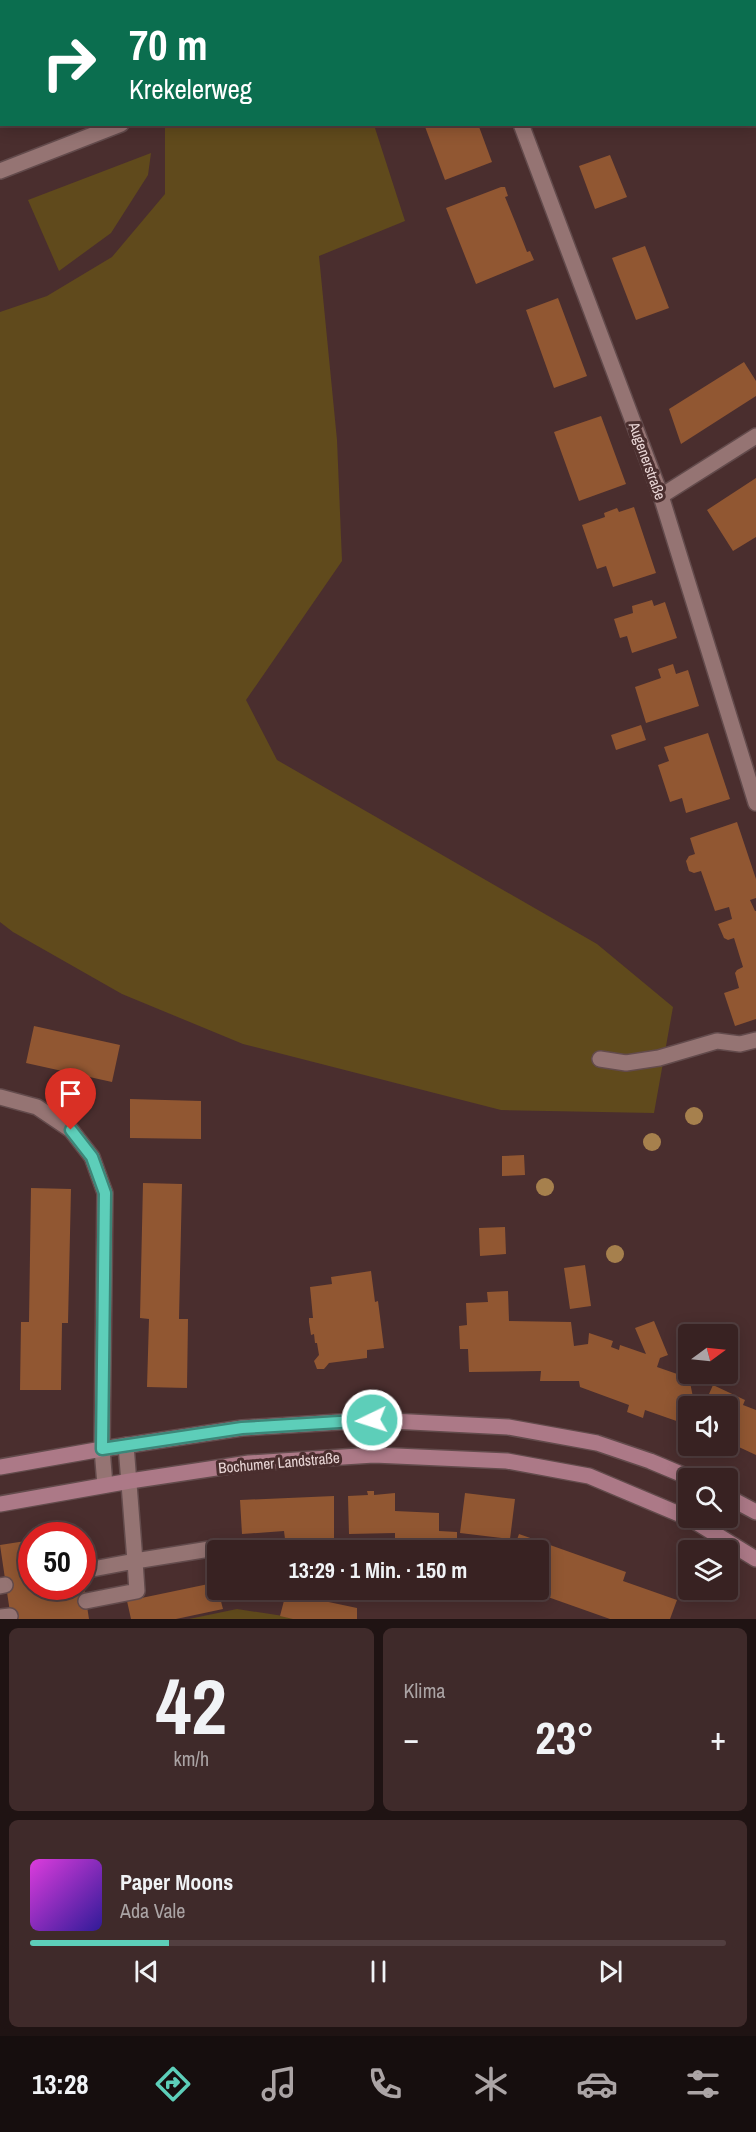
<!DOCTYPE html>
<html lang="de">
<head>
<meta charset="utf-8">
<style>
  body { margin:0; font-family:"Archivo Narrow",sans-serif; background:#3f2a2a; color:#f1f3f6; height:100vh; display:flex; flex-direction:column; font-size:22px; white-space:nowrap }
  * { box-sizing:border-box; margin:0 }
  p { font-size:20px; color:#aba4a5 }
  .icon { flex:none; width:33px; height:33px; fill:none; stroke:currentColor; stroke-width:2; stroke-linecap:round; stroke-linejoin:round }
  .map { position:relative; height:1619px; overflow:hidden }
  .sheet { display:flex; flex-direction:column; gap:9px; padding:9px; background:#1f1313; flex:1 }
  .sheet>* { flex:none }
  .banner { position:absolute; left:0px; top:0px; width:756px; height:126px; box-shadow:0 3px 15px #0003,0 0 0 2px #523f40; background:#0b6e4f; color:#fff; overflow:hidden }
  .needle { width:39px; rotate:75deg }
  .controls { position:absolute; left:678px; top:1324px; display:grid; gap:12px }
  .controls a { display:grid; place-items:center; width:60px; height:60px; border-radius:6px; background:#382222; box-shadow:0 3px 15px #0003,0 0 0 2px #523f40; font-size:30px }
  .speed { position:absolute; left:18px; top:1522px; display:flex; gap:12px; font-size:30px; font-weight:700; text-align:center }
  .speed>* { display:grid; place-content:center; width:78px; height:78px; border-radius:50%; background:#382222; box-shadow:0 3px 15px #0003,0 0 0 2px #523f40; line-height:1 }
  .speed .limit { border:9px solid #d22; background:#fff; color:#111 }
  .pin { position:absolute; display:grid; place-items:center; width:51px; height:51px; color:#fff; margin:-62px -26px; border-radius:50% 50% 50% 0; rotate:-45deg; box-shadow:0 0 6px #0007 }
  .pin .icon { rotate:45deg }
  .me { position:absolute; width:66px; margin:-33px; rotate:266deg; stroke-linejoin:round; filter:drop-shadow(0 0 4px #0008) }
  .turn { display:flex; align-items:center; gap:21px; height:126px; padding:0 30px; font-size:27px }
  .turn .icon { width:78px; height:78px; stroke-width:2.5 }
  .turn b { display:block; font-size:42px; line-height:51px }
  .big { font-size:45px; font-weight:700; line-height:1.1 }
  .sheet .tile { flex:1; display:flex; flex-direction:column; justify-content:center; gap:9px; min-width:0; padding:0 21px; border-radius:9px; background:#3f2a2a }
  .sheet .dial { align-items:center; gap:0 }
  .dial b { font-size:78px; line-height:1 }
  .song { display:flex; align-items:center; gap:18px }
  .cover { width:72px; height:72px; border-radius:9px; background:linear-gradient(135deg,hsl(300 70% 55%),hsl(250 70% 35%)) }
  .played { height:6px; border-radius:3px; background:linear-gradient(90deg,#5dceb9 20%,#523f40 20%) }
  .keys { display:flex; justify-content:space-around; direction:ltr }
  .heat { display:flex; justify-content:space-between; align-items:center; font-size:33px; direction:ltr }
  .sheet .tiles { flex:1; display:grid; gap:9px; grid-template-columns:1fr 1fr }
  .tile:last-child { grid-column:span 2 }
  .trip { position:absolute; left:207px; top:1540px; width:342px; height:60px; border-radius:6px; background:#382222; box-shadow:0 3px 15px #0003,0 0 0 2px #523f40; font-weight:700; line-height:60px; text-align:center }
  .dock { display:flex; height:96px; justify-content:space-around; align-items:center; background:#160e0e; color:#aba4a5 }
  .dock .icon { width:42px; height:42px }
  .dock .on { color:#5dceb9 }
  .dock b { font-size:27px; color:#f1f3f6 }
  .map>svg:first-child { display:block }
</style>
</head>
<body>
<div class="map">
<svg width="756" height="1619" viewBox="0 0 756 1619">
  <rect width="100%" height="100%" fill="#4a2e2e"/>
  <path fill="#604a1c" d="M165,125H374L405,221L319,256L337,440L342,561L246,700L277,760L597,944L673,1007L654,1113L501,1110L243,1044L122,994L13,932L0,922V312L47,296L112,257L165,194Z
    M151,153L148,175L111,233L59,271L28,200Z
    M237,1609L303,1619H189Z"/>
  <path fill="#915732" d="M424,124H478L492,162L445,180Z
    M610,155L627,197L595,209L579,166Z
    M501,187H505L508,196L505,197L516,224L527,252L530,251L534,260L476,284L446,208Z
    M645,246L669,308L636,320L612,258Z
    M558,298L587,376L554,388L526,310Z
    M744,362L756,381V396L681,444L669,409Z
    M601,416L626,484L579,501L554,432Z
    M756,478V537L733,551L707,510Z
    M634,507L656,573L613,587L606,566L597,569L582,525L605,517L604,513L617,508L619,512Z
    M652,600L654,606L665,602L677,638L632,653L627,636L620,638L614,619L633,613L632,606Z
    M673,664L676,674L688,670L699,706L646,723L635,687L661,678L658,669Z
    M641,725L646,740L616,750L611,735Z
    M708,733L730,799L686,813L682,798L670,802L658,765L669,761L664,747Z
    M737,822L756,879V898L750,900L755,911H756V1019L735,1026L724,993L739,988L735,973L737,970L743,967L734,938L728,940L724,938L718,924L732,919L729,907L715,911L701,871L694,873L689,871L686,861L689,856L695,854L690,838Z
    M34,1026L120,1045L112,1082L26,1063Z
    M130,1099L201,1101V1139L130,1138Z
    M524,1155L525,1175L502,1176V1156Z
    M143,1183L182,1184L179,1319H188L187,1388L147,1387L149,1319L140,1318Z
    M31,1188L71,1189L68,1323H62L61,1390H20L21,1322H29Z
    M505,1227L506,1254L480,1256L479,1228Z
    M585,1265L591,1306L570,1309L564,1268Z
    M371,1271L375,1302L378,1301L384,1348L367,1350V1358L329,1363L324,1369H317L314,1361L319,1355L317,1343H315L314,1334L311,1335L309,1322V1318H313L310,1287L332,1284L331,1277Z
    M508,1291L509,1321L571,1322L574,1346L588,1344L589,1333L613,1341L611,1347L619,1350L620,1345L646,1354L635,1328L654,1321L668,1355L660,1358L657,1367L680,1375L678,1365L686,1363L693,1397L709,1394L713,1385L745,1400L743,1405L756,1410V1455L728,1442V1407H688V1425L645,1410L643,1418L627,1412L629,1405L580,1387L579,1381H540L541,1371L469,1372L468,1349H460L459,1326L467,1325L466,1303L488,1302L487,1292Z
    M367,1491H374V1495L395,1493V1511L439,1513V1531L457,1532V1551H395V1533L349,1534L348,1496L368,1495Z
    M465,1493L515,1499L510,1539L460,1533Z
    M334,1496V1544H317V1539H285L284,1531L242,1534L240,1500Z
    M519,1534L626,1572L623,1581L677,1600L670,1619H610L528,1590H538V1551H513Z
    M32,1540V1587H84L89,1619H11L0,1545Z
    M238,1542H251V1551H239Z
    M218,1582V1590L223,1609L176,1619H131L127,1601Z
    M286,1593L357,1608V1619H293L280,1616Z"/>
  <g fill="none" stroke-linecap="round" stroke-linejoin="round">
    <g stroke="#634b4c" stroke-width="18">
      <path id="lane" d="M600,1059L626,1063L659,1058L717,1041L740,1044L756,1040
        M82,1571L135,1561L126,1445
        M0,1586L5,1585
        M86,1601L137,1591L135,1561L222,1547
        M0,1617L10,1616"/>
    </g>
    <g stroke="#634b4c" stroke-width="18">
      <path id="street" d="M62,0V2
        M474,0V2
        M452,2L456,0
        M521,124L661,496L756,803
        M0,171L121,124
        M661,496L756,436
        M0,1097L37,1107L71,1130L92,1157L105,1193L102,1449L105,1485"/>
    </g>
    <g stroke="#634b4c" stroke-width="18">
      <path id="secondary" d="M0,1467L102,1449L242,1428L372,1420L508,1427L597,1443L650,1461L693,1479
        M728,1497L756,1512
        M0,1504L130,1481L249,1463L374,1455L507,1461L589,1476L691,1519L756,1559"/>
    </g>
    <use href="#lane" stroke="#957473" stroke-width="15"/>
    <use href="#street" stroke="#957473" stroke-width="15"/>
    <use href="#secondary" stroke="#ac7987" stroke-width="15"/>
  </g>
  <g fill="#a6804d">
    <circle cx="694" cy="1116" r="9"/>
    <circle cx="652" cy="1142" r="9"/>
    <circle cx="545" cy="1187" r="9"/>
    <circle cx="615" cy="1254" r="9"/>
  </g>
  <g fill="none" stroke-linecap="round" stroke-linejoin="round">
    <g stroke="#3c8678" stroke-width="15">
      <path id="route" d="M71,1130L92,1157L105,1193L102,1449L242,1428L372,1420"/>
    </g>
    <use href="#route" stroke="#5dceb9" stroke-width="10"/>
  </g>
  <g text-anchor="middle" stroke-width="6" stroke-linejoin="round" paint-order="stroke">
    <g font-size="15" fill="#e9d6d6" stroke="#4a2e2e">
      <text transform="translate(647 461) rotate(70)" y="5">Augenerstraße</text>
      <text transform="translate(279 1463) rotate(-5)" y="5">Bochumer Landstraße</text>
    </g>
  </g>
</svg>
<div class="controls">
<a><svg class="needle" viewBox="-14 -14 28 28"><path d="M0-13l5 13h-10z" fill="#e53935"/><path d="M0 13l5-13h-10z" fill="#aba4a5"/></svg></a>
<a><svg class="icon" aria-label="sound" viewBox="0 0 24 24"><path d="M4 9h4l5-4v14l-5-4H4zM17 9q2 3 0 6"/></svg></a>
<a><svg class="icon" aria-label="search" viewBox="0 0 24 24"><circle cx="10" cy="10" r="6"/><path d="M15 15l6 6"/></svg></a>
<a><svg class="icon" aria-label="layers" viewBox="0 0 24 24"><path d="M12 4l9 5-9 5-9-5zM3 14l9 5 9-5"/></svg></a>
</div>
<div class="speed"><div class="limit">50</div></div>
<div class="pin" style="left:71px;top:1130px;background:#d93025"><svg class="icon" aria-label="arrive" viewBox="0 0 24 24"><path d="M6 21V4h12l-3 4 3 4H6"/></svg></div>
<svg class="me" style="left:372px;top:1420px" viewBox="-20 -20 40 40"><circle r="17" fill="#5dceb9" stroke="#fff" stroke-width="3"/><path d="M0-11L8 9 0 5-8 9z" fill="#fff"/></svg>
<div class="trip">13:29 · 1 Min. · 150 m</div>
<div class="banner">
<div class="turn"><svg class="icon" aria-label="right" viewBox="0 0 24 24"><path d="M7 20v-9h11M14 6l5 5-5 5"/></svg><div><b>70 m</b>Krekelerweg</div></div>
</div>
</div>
<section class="sheet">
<div class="tiles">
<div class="tile dial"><b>42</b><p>km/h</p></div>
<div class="tile"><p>Klima</p>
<div class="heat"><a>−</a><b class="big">23°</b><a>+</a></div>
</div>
<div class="tile">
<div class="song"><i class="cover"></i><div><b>Paper Moons</b><p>Ada Vale</p></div></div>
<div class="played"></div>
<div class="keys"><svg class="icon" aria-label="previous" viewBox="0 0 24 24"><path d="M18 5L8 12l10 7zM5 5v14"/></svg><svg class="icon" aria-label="pause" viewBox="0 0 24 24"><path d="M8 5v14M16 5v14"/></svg><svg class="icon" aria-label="next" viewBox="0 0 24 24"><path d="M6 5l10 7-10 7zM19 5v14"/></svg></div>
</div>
</div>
</section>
<nav class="dock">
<b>13:28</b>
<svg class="icon on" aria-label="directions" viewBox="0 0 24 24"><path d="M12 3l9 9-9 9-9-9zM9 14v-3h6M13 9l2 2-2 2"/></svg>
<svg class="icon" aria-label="music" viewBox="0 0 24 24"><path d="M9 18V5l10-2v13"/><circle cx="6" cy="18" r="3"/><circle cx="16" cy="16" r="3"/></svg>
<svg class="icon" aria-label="phone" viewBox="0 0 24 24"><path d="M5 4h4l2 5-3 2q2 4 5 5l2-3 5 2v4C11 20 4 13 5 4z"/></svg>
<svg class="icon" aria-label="climate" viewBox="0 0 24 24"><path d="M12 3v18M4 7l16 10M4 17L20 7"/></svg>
<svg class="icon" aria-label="car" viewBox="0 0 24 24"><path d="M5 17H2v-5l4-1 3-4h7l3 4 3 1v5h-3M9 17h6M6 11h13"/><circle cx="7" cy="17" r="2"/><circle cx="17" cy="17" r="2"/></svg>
<svg class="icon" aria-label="filters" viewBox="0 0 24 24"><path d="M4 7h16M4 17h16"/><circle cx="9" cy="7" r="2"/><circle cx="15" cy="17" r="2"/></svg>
</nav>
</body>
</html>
